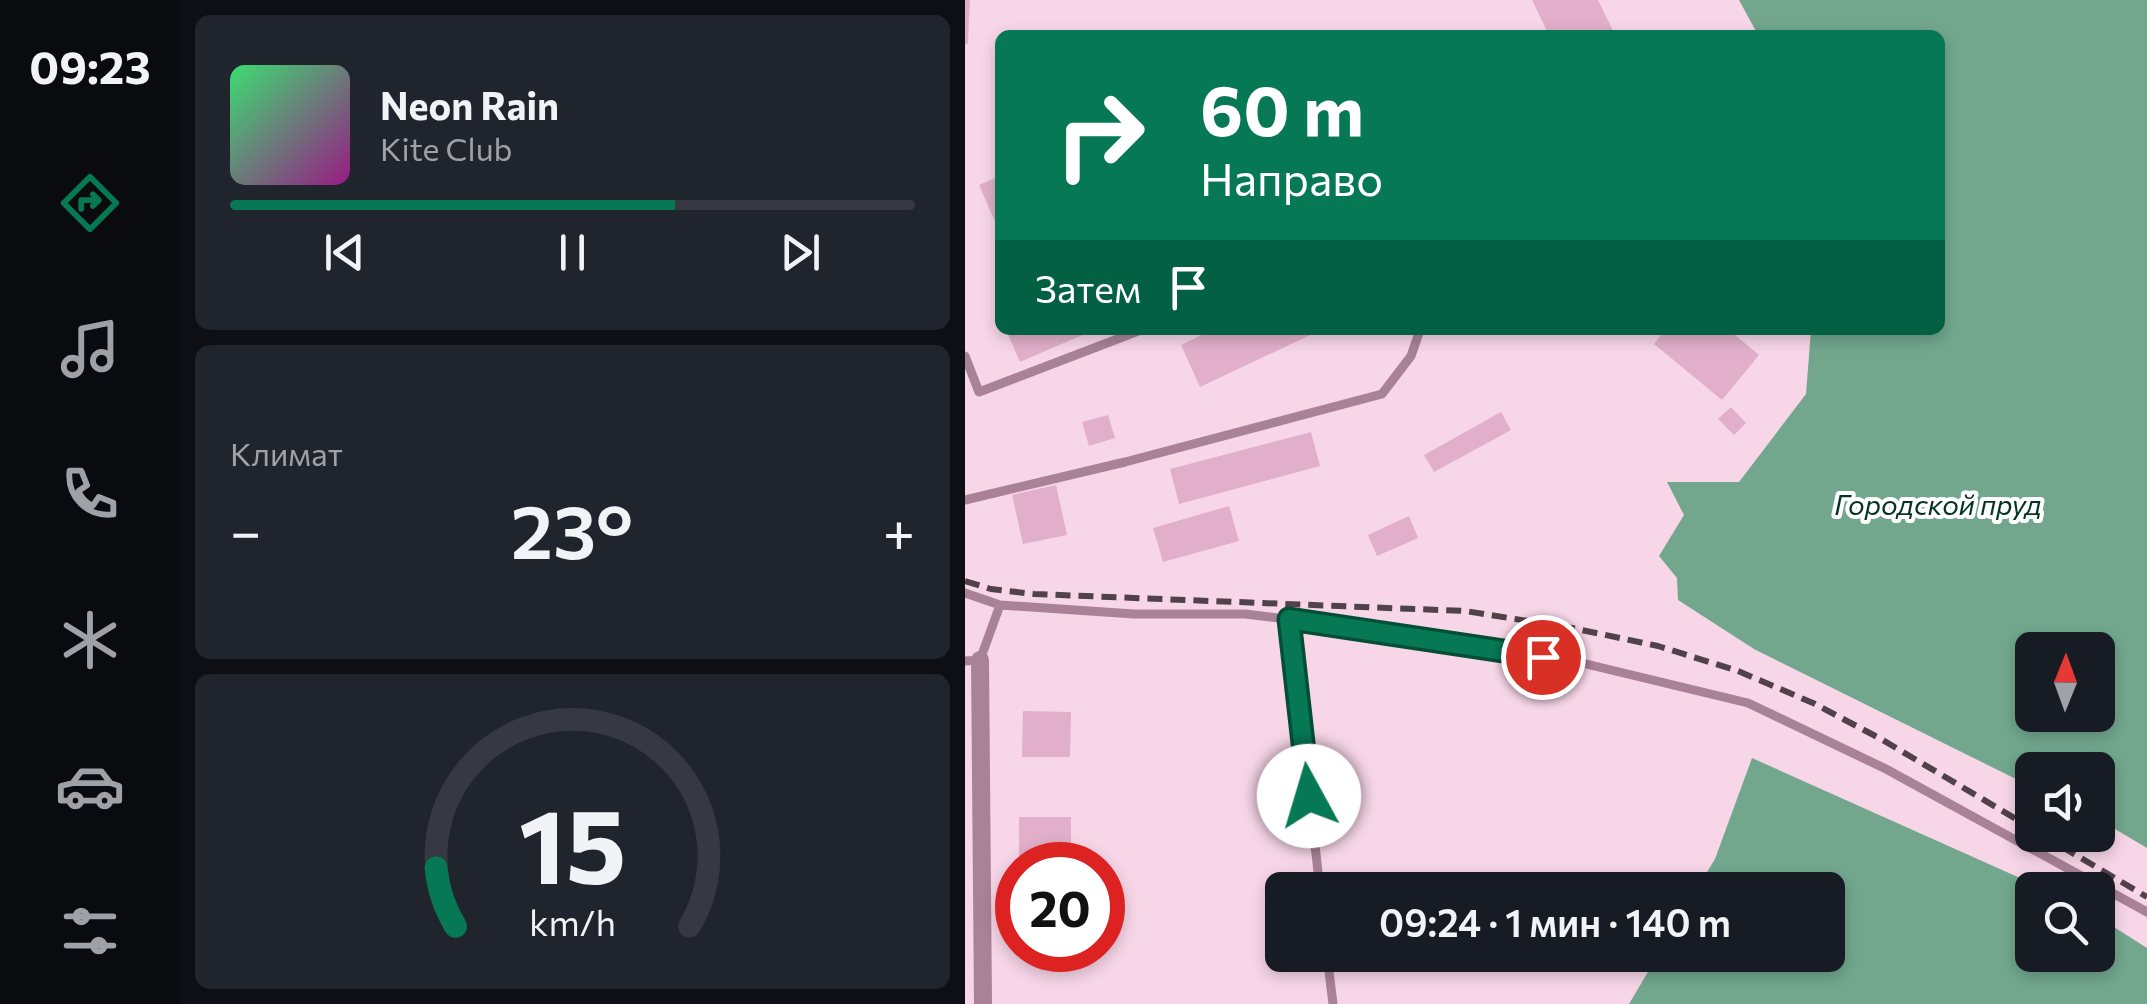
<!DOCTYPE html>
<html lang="ru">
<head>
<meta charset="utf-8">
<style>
  body { margin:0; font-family:Commissioner,sans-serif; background:#20242c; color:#f1f3f6; height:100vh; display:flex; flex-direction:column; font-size:38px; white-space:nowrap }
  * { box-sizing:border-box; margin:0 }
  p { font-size:32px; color:#9ea1a6 }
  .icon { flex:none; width:55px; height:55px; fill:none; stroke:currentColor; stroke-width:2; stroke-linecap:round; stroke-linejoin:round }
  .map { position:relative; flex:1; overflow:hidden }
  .sheet { display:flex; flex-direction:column; gap:15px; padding:15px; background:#0d0f14; width:785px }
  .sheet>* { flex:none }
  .banner { position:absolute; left:30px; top:30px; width:950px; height:305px; border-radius:15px; box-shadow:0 5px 15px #0003; background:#067853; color:#fff; overflow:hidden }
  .needle { width:65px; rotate:1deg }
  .buttons { position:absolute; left:1050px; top:632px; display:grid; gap:20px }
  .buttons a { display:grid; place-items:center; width:100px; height:100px; border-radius:15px; background:#171b24; box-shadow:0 5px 15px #0003; font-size:50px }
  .speed { position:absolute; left:30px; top:842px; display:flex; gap:20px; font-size:50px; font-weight:700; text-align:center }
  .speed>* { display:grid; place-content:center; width:130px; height:130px; border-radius:50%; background:#171b24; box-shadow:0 5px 15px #0003; line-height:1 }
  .speed .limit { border:15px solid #d22; background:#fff; color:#111 }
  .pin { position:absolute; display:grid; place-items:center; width:85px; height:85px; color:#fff; margin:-42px; border:5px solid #fff; border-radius:50%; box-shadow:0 2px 10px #0007 }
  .me { position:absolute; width:110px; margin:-55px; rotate:354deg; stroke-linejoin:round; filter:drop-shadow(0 0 8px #0008) }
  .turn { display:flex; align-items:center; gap:35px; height:210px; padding:0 40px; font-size:45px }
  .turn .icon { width:130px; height:130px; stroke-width:2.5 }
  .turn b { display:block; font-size:70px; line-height:85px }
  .then { display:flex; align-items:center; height:95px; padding:0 40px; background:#0003; gap:20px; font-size:38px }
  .big { font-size:75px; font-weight:600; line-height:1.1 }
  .sheet .widget { flex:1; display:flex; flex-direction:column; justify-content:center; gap:15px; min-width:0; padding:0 35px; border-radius:15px; background:#20242c }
  .sheet .dial { align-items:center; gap:0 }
  .dial svg { height:260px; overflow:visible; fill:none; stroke:#363941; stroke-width:7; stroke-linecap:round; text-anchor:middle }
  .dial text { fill:#f1f3f6; stroke:none }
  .song { display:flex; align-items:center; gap:30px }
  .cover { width:120px; height:120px; border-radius:15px; background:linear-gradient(135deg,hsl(140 70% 55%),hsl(310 70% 35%)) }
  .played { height:10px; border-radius:5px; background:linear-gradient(90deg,#067853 65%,#363941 65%) }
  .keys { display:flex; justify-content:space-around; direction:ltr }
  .heat { display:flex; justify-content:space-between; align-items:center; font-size:55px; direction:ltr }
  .trip { position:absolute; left:300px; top:872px; width:580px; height:100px; border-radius:15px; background:#171b24; box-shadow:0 5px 15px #0003; font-weight:600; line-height:100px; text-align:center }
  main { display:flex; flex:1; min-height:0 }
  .tabs { display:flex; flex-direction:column; width:180px; justify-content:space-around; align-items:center; background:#090b0e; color:#9ea1a6 }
  .tabs .icon { width:70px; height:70px }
  .tabs .on { color:#067853 }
  .tabs b { font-size:45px; color:#f1f3f6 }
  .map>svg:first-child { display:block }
</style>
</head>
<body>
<main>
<nav class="tabs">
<b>09:23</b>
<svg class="icon on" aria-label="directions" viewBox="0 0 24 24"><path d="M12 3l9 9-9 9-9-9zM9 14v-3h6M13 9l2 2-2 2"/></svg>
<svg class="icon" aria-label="music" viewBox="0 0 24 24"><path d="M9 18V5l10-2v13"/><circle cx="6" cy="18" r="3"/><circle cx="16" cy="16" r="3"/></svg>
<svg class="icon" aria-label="phone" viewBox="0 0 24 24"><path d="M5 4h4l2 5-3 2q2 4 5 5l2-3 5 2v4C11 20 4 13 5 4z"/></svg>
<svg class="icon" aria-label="climate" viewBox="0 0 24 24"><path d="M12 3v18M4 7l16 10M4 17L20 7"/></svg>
<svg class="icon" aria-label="car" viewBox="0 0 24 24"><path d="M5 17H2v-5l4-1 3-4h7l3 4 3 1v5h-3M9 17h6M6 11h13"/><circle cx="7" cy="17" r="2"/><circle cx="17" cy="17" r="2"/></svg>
<svg class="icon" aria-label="filters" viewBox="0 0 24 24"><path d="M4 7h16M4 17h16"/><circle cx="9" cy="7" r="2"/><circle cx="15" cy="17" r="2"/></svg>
</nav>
<section class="sheet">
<div class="widget">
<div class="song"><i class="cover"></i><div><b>Neon Rain</b><p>Kite Club</p></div></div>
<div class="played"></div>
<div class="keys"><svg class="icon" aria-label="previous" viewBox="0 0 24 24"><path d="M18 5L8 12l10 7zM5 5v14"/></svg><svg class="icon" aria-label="pause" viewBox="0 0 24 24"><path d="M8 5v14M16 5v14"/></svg><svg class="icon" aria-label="next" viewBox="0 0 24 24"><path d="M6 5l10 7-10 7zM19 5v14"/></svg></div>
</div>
<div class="widget"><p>Климат</p>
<div class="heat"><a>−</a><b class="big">23°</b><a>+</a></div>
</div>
<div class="widget dial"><svg viewBox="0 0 100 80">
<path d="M14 69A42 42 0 1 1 86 69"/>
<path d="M14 69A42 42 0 0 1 8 51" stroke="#067853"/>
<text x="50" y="56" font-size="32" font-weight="700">15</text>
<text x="50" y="72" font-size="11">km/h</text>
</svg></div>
</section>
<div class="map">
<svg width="1182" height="1004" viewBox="0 0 1182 1004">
  <rect width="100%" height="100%" fill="#f7d6e8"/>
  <path fill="#72a78e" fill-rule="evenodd" d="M774,0H1182V848L1133,819L1132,770H1068L1067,787L789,649L713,600L712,578L694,556L719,515L702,482H774L841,394L846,330H975V35H793ZM1068,650H1132V715H1068Z
    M787,758L1082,890H1068V955H1132L1133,917L1182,948V1004H664L693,955H862V890H731L750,859Z"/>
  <path fill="#e1afca" d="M0,0H5L3,44H0Z
    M567,0H633L650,35H584Z
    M35,176V233L14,185Z
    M41,330H129L55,362Z
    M247,330H356L235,387L216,345Z
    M700,330H764L794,355L757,400L689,344Z
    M766,407L781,423L769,435L753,419Z
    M536,412L546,430L469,472L459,455Z
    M143,415L150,438L124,446L117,422Z
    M346,432L355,466L214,504L205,469Z
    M91,485L102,535L58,544L47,495Z
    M264,506L274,541L198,562L188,528Z
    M444,516L453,538L412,556L403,535Z
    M58,711L106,712L105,757H57Z
    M54,817H106V856L54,857Z"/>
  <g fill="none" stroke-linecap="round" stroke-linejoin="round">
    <path stroke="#aa8297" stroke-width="9" d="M0,356L14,392L176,330
      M0,500L160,462L417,394L446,356L455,330
      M0,593L35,605L169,614H280L387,627L617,663L783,703L921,769L1182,912
      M325,619L355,890
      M0,661L15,660L35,605
      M362,955L368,1004"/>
    <path stroke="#aa8297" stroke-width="18" d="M15,660L18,1004"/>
    <path stroke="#514149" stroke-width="6" stroke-dasharray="15 8" stroke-linecap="butt" d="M0,581L26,589L69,594L500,611L607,628L693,646L773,671L848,703L916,739L1068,829
      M1077,835L1182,897"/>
  </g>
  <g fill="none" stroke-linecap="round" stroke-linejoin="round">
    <g stroke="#044e36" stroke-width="25">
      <path id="route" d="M344,796L324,619L578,657"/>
    </g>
    <use href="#route" stroke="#067853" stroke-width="18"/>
  </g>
  <g text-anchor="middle" stroke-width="8" stroke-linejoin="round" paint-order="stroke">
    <g font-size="28" font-style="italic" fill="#043322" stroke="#fff">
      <text x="973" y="515">Городской пруд</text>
    </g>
  </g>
</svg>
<div class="buttons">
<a><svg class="needle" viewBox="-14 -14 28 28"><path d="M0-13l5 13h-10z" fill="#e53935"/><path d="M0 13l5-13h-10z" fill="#9ea1a6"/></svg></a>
<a><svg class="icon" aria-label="sound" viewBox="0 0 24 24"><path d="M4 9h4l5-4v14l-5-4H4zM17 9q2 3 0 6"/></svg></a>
<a><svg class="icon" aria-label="search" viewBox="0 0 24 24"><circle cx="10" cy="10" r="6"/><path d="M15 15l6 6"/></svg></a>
</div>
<div class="speed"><div class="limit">20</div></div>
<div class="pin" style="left:578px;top:657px;background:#d93025"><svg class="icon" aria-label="arrive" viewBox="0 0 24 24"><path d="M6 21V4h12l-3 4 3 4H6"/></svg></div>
<svg class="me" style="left:344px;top:796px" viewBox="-20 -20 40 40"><circle r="19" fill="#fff"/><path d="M0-13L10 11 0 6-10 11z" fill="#067853"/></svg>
<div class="trip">09:24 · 1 мин · 140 m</div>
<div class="banner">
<div class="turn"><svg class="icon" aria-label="right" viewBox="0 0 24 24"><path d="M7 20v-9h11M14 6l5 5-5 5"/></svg><div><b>60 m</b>Направо</div></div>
<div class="then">Затем<svg class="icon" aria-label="arrive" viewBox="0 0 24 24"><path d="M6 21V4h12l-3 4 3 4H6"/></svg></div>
</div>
</div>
</main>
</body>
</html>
